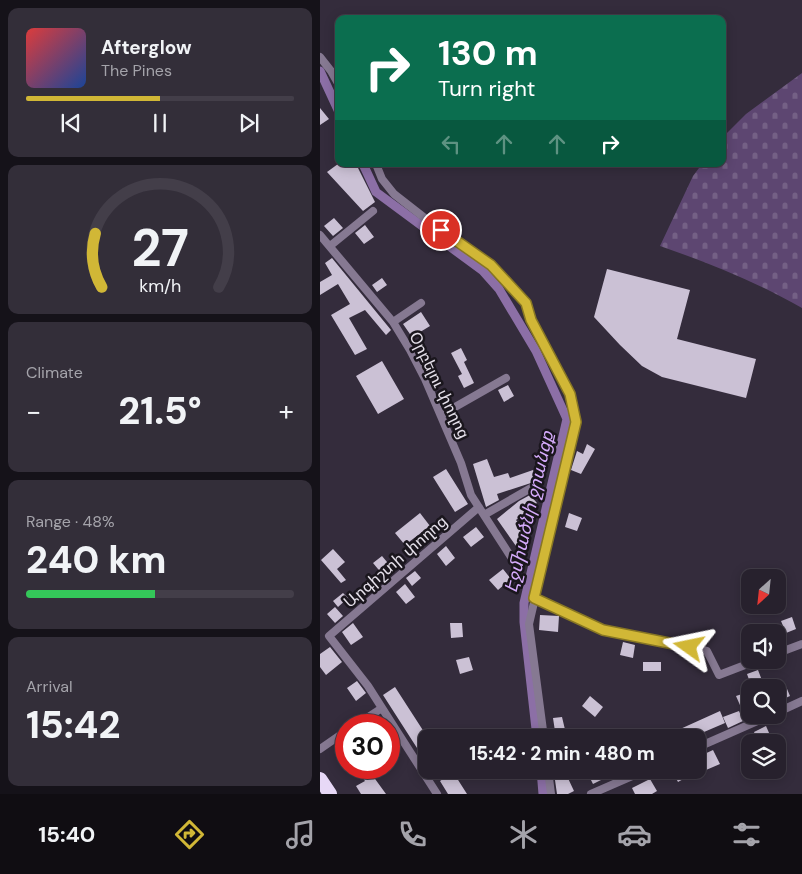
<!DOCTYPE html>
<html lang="en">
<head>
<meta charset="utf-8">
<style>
  body { margin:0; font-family:"DM Sans","Noto Sans Armenian",sans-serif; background:#332e39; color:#f1f3f6; height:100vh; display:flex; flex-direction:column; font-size:19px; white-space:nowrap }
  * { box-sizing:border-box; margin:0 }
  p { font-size:16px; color:#a4a3aa }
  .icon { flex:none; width:28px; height:28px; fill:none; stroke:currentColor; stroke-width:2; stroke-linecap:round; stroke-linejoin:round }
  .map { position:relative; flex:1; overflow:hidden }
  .panel { display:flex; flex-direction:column; gap:8px; padding:8px; background:#151219; width:320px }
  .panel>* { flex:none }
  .hud { position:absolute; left:15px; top:15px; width:391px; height:152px; border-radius:10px; box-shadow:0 2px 12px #0003,0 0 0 1px #433e49; background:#0b6e4f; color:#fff; overflow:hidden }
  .needle { width:32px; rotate:207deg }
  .tools { position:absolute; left:421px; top:569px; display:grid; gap:10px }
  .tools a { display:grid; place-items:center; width:45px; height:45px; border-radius:10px; background:#27212d; box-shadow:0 2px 12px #0003,0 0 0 1px #433e49; font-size:25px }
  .speed { position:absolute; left:15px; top:714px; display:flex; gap:10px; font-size:25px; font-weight:700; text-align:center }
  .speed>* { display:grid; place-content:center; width:65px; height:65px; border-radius:50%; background:#27212d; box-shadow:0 2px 12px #0003,0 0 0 1px #433e49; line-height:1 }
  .speed .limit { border:8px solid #d22; background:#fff; color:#111 }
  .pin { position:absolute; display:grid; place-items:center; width:42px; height:42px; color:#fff; margin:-21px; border:2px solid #fff; border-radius:50%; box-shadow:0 1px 5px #0007 }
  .me { position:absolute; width:55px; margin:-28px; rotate:282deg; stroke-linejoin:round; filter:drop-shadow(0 0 4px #0008) }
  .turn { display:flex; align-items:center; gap:18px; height:105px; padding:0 20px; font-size:22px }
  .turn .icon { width:65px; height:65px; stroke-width:2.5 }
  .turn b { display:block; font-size:35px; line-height:42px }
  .lanes { display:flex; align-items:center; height:48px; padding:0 20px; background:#0003; justify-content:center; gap:25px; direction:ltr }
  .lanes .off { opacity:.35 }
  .big { font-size:38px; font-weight:800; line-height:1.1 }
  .panel .card { flex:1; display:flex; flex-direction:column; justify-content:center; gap:8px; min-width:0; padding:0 18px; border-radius:10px; background:#332e39 }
  .panel .dial { align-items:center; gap:0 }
  .dial svg { height:130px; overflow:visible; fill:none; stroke:#433e49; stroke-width:7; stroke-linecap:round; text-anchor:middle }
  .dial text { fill:#f1f3f6; stroke:none }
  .song { display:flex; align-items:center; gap:15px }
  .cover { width:60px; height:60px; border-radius:8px; background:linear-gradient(135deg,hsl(0 70% 55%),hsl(220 70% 35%)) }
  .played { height:5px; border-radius:2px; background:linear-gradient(90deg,#d1b736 50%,#433e49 50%) }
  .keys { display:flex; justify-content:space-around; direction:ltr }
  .heat { display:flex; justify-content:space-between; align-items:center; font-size:28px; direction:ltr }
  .charge { height:8px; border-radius:4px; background:linear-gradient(90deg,#34c759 48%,#433e49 0) }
  .trip { position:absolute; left:98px; top:729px; width:288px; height:50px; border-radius:10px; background:#27212d; box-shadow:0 2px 12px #0003,0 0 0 1px #433e49; font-weight:800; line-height:50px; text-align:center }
  .tabs { display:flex; height:80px; justify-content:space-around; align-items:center; background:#100d12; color:#a4a3aa }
  .tabs .icon { width:35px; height:35px }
  .tabs .selected { color:#d1b736 }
  .tabs b { font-size:22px; color:#f1f3f6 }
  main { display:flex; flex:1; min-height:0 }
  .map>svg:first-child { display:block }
</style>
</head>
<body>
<main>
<section class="panel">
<div class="card">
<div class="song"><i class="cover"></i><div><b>Afterglow</b><p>The Pines</p></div></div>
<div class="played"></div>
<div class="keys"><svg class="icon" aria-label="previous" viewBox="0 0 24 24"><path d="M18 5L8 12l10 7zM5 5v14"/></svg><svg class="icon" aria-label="pause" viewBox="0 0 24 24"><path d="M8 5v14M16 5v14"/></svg><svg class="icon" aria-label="next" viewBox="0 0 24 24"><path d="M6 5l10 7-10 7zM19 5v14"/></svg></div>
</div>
<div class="card dial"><svg viewBox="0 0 100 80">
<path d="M14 69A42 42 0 1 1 86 69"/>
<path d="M14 69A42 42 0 0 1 10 36" stroke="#d1b736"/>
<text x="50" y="56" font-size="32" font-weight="700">27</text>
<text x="50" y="72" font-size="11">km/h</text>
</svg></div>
<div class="card"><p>Climate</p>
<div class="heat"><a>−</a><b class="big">21.5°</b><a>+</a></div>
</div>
<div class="card"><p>Range · 48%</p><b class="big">240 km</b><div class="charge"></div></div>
<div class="card"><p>Arrival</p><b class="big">15:42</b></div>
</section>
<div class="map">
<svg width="482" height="794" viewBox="0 0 482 794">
  <defs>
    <pattern id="cemetery-stones" width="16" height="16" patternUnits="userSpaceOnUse" patternTransform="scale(1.25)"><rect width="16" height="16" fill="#5d4671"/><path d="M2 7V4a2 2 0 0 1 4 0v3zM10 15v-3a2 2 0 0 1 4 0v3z" fill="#746085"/></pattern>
  </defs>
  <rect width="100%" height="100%" fill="#342c3c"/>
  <path fill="url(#cemetery-stones)" d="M482,73V308C437,282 389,263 340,246L373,176L382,164H402L403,137L426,114Z"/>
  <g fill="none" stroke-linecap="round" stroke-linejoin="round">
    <path stroke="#8c6fa6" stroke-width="9" d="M0,71L19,112
      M43,164L56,192L163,271L179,289L216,351L247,419L204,603V622L217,738
      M221,770L223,794"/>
  </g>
  <path fill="#cbc1d5" d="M0,108L9,119L0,125Z
    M18,164H36L55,202L43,211L7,172Z
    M14,218L23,228L13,236L4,226Z
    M45,225L54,237L44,244L35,233Z
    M12,258L71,330L66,335L45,310L29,318L47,349L35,355L11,315L30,304L18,284L0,295V282L12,275L5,263Z
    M287,269L370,290L357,339L436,359L426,398L342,377L322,366L300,345L274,317Z
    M62,278L67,285L57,292L52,285Z
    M101,312L110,326L92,337L83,324Z
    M141,348L147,360L144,362L154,383L144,388L138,376L142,374L131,353Z
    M62,361L84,399L58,414L36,376Z
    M188,385L194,396L184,402L178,390Z
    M267,444L275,449L261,474L251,470L257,451L263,454Z
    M167,459L174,477L188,473L190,478L213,470L217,481L177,494L179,500L166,507L153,464Z
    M126,469L148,504L135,512L113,477Z
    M210,495L217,503L196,520L208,536L196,546L177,519L199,501Z
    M100,513L110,526L85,545L75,533Z
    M249,513L262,518L257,531L245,527Z
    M156,527L164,537L151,547L143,537Z
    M126,546L135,558L126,566L117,554Z
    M13,549L25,562L17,569L26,580L21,583L1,560Z
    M62,556L72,568L63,575L53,563Z
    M183,569L191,579L178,590L169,580Z
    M95,571L101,578L92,586L86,578Z
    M85,584L95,597L86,604L76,592Z
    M23,593L28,598L18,607L13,601Z
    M15,607L23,616L15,623L7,614Z
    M220,615L239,616L238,632L219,630Z
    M472,617L476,629L466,633L461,621Z
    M33,623L43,637L31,645L22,632Z
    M130,623H142L143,637L131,638Z
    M303,642L315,645L313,658L300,655Z
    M10,647L22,662L6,675L0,667V654Z
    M149,657L153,670L140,674L136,660Z
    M323,662H341V671H323Z
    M438,670L445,688H432L427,674Z
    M37,681L46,693L36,701L27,688Z
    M465,684L470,696L459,701L458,687Z
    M75,687L106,735V762L63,695Z
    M428,692L430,697V709L423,712L416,696Z
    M270,696L283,707L275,717L262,706Z
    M400,711L405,723L384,732L385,734L377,738H364L358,730Z
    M419,711L423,721L408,728L403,717Z
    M60,716L66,725H46Z
    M242,717L247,738H236L233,718Z
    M446,726L453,742H438L434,732Z
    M393,750L400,764L386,770L380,756Z
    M266,770H282L285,778L273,784Z
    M352,770H364L367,777L358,782Z
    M50,772L66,794H41L36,786L45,781L42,777Z
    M133,772L147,794H128L120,781Z
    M246,774L254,791L248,794H237L235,780Z
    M330,779L337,791L332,794H315L312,788Z"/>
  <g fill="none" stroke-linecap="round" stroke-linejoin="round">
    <path stroke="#867992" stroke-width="8" d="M0,57L11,71L19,85
      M56,164L62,179L74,194L106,219L171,265L206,303L211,320L250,394L256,422L209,624L224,738
      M0,235L73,322L90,350L105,379L141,463L151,495L193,560
      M10,246L53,211
      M73,322L101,303
      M121,415L186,378
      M164,515L211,488
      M214,598L283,630L387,651L399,675L438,660
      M458,653L482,644
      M62,708L48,686L9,636L159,507
      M458,712L482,701
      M36,725L62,708L117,794
      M376,748L451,715
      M0,749L26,731
      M228,770L231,794
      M271,794L326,770"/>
    <path stroke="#e7d8f6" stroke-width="14" d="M0,779L10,794"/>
  </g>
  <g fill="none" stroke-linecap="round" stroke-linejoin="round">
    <g stroke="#887723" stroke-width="12">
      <path id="route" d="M121,230L171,265L206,303L211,320L250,394L256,422L214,598L283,630L369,647"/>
    </g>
    <use href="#route" stroke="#d1b736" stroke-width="9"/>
  </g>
  <g text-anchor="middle" stroke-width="5" stroke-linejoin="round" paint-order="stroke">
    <g font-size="16" fill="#e5e0ea" stroke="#1a161d">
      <text transform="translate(120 385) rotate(64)" y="6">Օրբելու փողոց</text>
      <text transform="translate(75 561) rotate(-41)" y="6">Արգիշտի փողոց</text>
    </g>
    <g font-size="18" font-style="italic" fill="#d5abfb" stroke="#1a161d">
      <text transform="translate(209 512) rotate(-77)" y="6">Էջմիածնի ջրանցք</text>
    </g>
  </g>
</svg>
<div class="tools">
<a><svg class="needle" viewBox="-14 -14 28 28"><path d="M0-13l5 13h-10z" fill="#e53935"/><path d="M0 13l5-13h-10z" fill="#a4a3aa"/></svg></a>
<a><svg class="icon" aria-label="sound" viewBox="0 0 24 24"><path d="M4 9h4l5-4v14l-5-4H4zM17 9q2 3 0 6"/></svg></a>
<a><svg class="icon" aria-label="search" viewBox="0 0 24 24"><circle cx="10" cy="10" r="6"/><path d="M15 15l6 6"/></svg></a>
<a><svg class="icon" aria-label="layers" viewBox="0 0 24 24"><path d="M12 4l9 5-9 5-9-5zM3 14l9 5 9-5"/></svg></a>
</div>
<div class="speed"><div class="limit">30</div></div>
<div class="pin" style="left:121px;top:230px;background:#d93025"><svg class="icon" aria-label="arrive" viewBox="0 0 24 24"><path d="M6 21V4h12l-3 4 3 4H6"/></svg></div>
<svg class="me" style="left:369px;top:647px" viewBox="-20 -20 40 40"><path d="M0-17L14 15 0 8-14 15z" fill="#d1b736" stroke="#fff" stroke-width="4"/></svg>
<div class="trip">15:42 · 2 min · 480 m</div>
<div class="hud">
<div class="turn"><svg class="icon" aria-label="right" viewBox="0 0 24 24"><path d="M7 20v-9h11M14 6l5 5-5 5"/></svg><div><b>130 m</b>Turn right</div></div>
<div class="lanes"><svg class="icon off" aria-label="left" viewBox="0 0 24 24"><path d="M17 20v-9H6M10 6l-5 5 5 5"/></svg><svg class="icon off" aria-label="ahead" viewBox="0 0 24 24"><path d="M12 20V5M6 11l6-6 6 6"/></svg><svg class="icon off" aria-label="ahead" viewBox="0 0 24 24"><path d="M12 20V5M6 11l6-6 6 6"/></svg><svg class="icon" aria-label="right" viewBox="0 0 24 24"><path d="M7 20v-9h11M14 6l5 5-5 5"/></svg></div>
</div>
</div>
</main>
<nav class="tabs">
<b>15:40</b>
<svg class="icon selected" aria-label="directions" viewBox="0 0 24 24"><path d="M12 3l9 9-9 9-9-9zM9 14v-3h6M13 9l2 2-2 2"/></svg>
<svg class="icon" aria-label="music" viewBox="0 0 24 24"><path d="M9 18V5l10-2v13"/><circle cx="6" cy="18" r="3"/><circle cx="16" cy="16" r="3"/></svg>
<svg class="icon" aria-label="phone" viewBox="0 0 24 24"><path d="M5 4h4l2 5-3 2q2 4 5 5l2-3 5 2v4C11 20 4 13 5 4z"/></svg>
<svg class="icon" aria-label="climate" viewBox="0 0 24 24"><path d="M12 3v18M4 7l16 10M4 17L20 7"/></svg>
<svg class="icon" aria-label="car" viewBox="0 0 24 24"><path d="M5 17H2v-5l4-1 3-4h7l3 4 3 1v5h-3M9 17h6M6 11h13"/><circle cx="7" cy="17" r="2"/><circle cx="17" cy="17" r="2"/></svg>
<svg class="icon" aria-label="filters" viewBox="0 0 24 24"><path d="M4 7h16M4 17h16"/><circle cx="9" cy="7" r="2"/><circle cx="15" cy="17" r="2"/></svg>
</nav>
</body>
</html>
